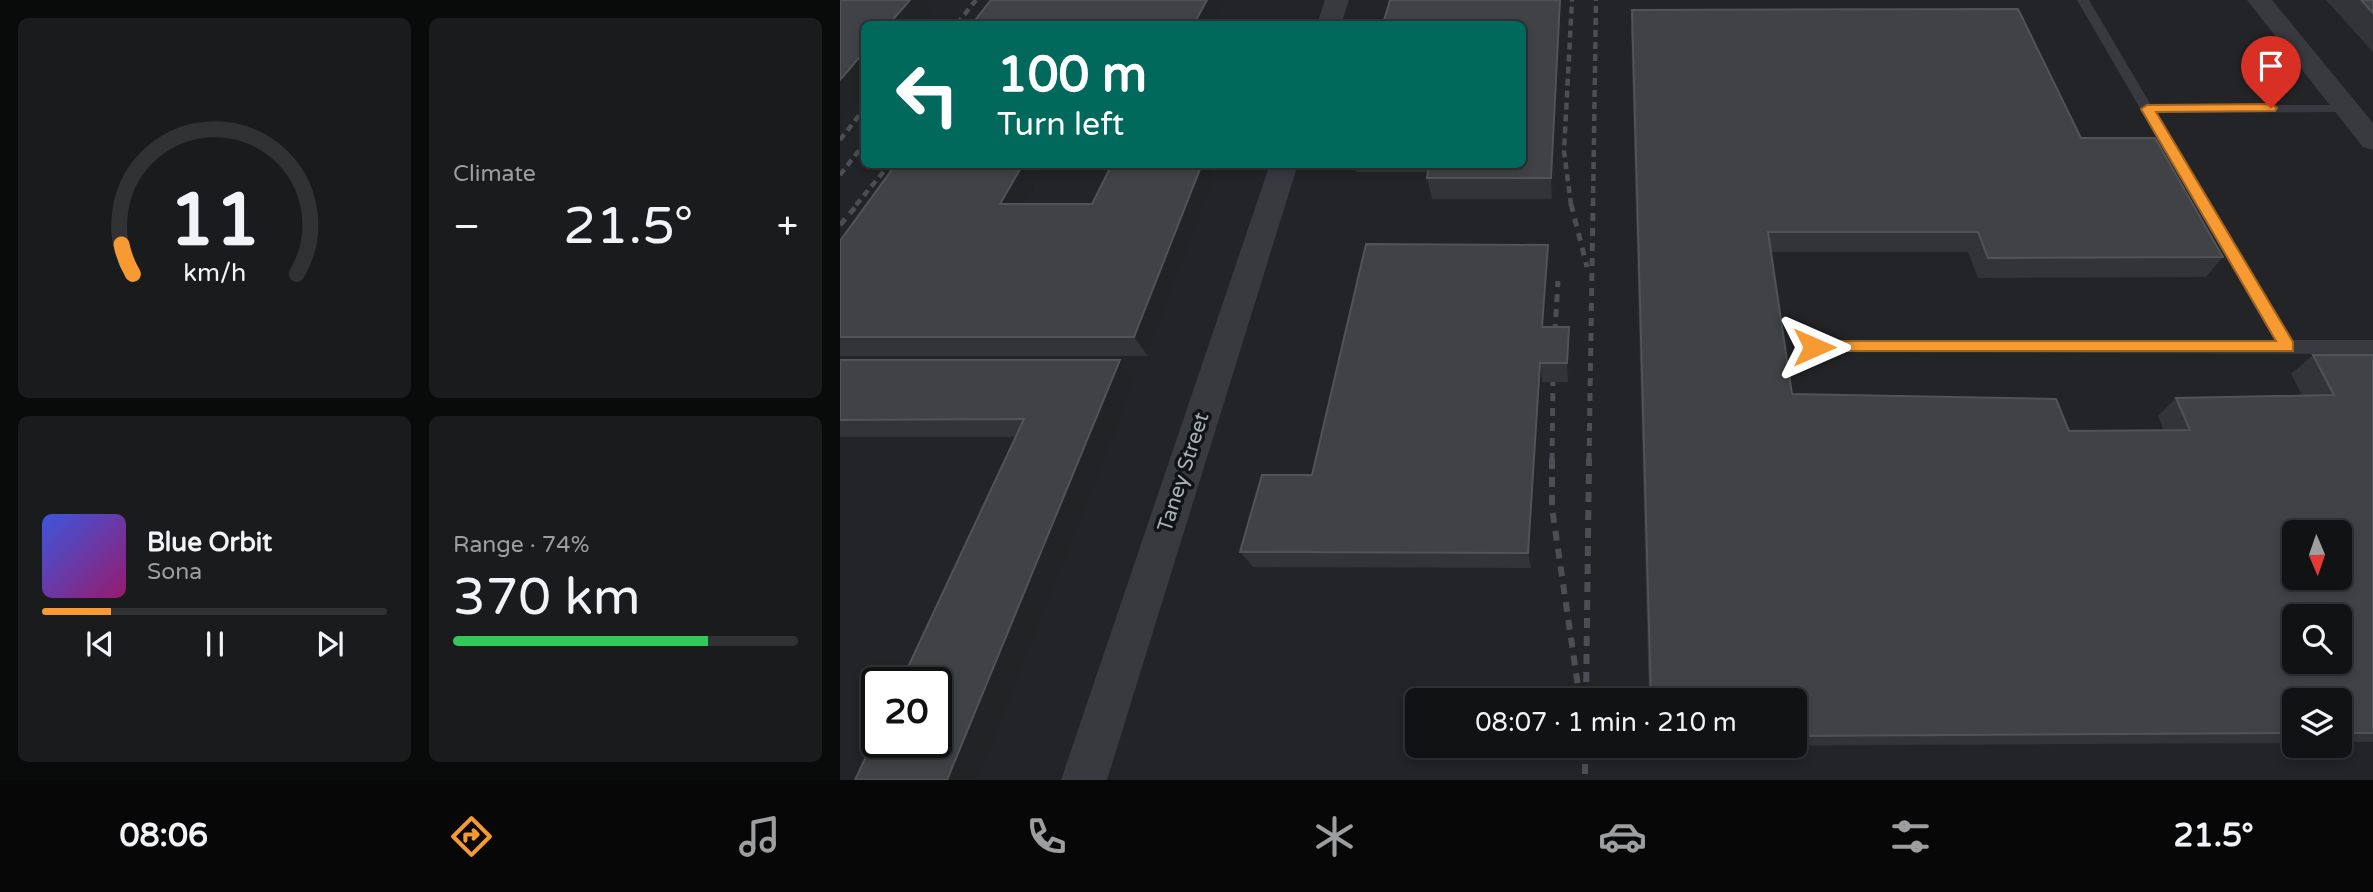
<!DOCTYPE html>
<html lang="en">
<head>
<meta charset="utf-8">
<style>
  body { margin:0; font-family:"Varela Round",sans-serif; background:#1a1b1c; color:#f1f3f6; height:100vh; display:flex; flex-direction:column; font-size:26px; white-space:nowrap }
  * { box-sizing:border-box; margin:0 }
  p { font-size:23px; color:#9c9ea0 }
  .icon { flex:none; width:38px; height:38px; fill:none; stroke:currentColor; stroke-width:2; stroke-linecap:round; stroke-linejoin:round }
  .map { position:relative; flex:1; overflow:hidden }
  .panel { display:flex; flex-direction:column; gap:18px; padding:18px; background:#090a0a; width:840px }
  .panel>* { flex:none }
  .banner { position:absolute; left:21px; top:21px; width:665px; height:147px; border-radius:10px; box-shadow:0 4px 10px #0003,0 0 0 2px #303233; background:#00695c; color:#fff; overflow:hidden }
  .needle { width:46px; rotate:178deg }
  .tools { position:absolute; left:1442px; top:520px; display:grid; gap:14px }
  .tools a { display:grid; place-items:center; width:70px; height:70px; border-radius:10px; background:#111213; box-shadow:0 4px 10px #0003,0 0 0 2px #303233; font-size:35px }
  .speed { position:absolute; left:21px; top:667px; display:flex; gap:14px; font-size:35px; font-weight:700; text-align:center }
  .speed>* { display:grid; place-content:center; width:91px; height:91px; border-radius:50%; background:#111213; box-shadow:0 4px 10px #0003,0 0 0 2px #303233; line-height:1 }
  .speed .limit { border:4px solid #111; border-radius:10px; background:#fff; color:#111 }
  .pin { position:absolute; display:grid; place-items:center; width:60px; height:60px; color:#fff; margin:-72px -30px; border-radius:50% 50% 50% 0; rotate:-45deg; box-shadow:0 0 7px #0007 }
  .pin .icon { rotate:45deg }
  .me { position:absolute; width:77px; margin:-38px; rotate:90deg; stroke-linejoin:round; filter:drop-shadow(0 0 5px #0008) }
  .turn { display:flex; align-items:center; gap:24px; height:147px; padding:0 21px; font-size:32px }
  .turn .icon { width:91px; height:91px; stroke-width:2.5 }
  .turn b { display:block; font-size:49px; line-height:60px }
  .big { font-size:52px; font-weight:600; line-height:1.1 }
  .panel .widget { flex:1; display:flex; flex-direction:column; justify-content:center; gap:10px; min-width:0; padding:0 24px; border-radius:10px; background:#1a1b1c }
  .panel .dial { align-items:center; gap:0 }
  .dial svg { height:182px; overflow:visible; fill:none; stroke:#303233; stroke-width:7; stroke-linecap:round; text-anchor:middle }
  .dial text { fill:#f1f3f6; stroke:none }
  .song { display:flex; align-items:center; gap:21px }
  .cover { width:84px; height:84px; border-radius:10px; background:linear-gradient(135deg,hsl(230 70% 55%),hsl(320 70% 35%)) }
  .played { height:7px; border-radius:4px; background:linear-gradient(90deg,#f79a31 20%,#303233 20%) }
  .keys { display:flex; justify-content:space-around; direction:ltr }
  .heat { display:flex; justify-content:space-between; align-items:center; font-size:38px; direction:ltr }
  .charge { height:10px; border-radius:5px; background:linear-gradient(90deg,#34c759 74%,#303233 0) }
  .panel .tiles { flex:1; display:grid; gap:18px; grid-template-columns:repeat(2,1fr) }
  .trip { position:absolute; left:565px; top:688px; width:402px; height:70px; border-radius:10px; background:#111213; box-shadow:0 4px 10px #0003,0 0 0 2px #303233; font-weight:600; line-height:70px; text-align:center }
  .dock { display:flex; height:112px; justify-content:space-around; align-items:center; background:#070708; color:#9c9ea0 }
  .dock .icon { width:49px; height:49px }
  .dock .on { color:#f79a31 }
  .dock b { font-size:32px; color:#f1f3f6 }
  main { display:flex; flex:1; min-height:0 }
  .map>svg:first-child { display:block }
</style>
</head>
<body>
<main>
<section class="panel">
<div class="tiles">
<div class="widget dial"><svg viewBox="0 0 100 80">
<path d="M14 69A42 42 0 1 1 86 69"/>
<path d="M14 69A42 42 0 0 1 9 56" stroke="#f79a31"/>
<text x="50" y="56" font-size="32" font-weight="700">11</text>
<text x="50" y="72" font-size="11">km/h</text>
</svg></div>
<div class="widget"><p>Climate</p>
<div class="heat"><a>−</a><b class="big">21.5°</b><a>+</a></div>
</div>
<div class="widget">
<div class="song"><i class="cover"></i><div><b>Blue Orbit</b><p>Sona</p></div></div>
<div class="played"></div>
<div class="keys"><svg class="icon" aria-label="previous" viewBox="0 0 24 24"><path d="M18 5L8 12l10 7zM5 5v14"/></svg><svg class="icon" aria-label="pause" viewBox="0 0 24 24"><path d="M8 5v14M16 5v14"/></svg><svg class="icon" aria-label="next" viewBox="0 0 24 24"><path d="M6 5l10 7-10 7zM19 5v14"/></svg></div>
</div>
<div class="widget"><p>Range · 74%</p><b class="big">370 km</b><div class="charge"></div></div>
</div>
</section>
<div class="map">
<svg width="1533" height="780" viewBox="0 0 1533 780">
  <rect width="100%" height="100%" fill="#171819"/>
  <path fill="#232427" fill-rule="evenodd" d="M0,0H1533V780H0ZM24,24H682V164H24ZM1454,532H1500V578H1454ZM1454,616H1500V662H1454ZM37,682H96V742H37ZM578,700H956V746H578ZM1454,700H1500V746H1454Z"/>
  <g fill="none" stroke-linecap="round" stroke-linejoin="round">
    <path fill="#383a3f" fill-rule="evenodd" d="M1237,0H1249L1311,105H1510V111L1505,112L1316,113L1453,340H1533V354L968,352L966,347L974,340H1435Z"/>
    <path fill="#383a3f" fill-rule="evenodd" d="M485,0H509L501,24H477Z
      M1407,0H1432L1533,123V150L1523,147Z
      M430,164H458L267,780H221Z"/>
    <path stroke="#4b4e54" stroke-width="4.5" stroke-dasharray="7 5" stroke-linecap="butt" d="M117,24L136,0
      M0,140L24,109
      M0,175L24,144
      M16,205L50,164
      M731,205L724,151L732,0
      M753,205L756,0"/>
    <path stroke="#4b4e54" stroke-width="5" stroke-dasharray="8 7" stroke-linecap="butt" d="M731,204L747,267
      M0,225L18,204
      M714,347L718,281
      M712,461L713,382
      M749,461L753,204"/>
    <path stroke="#4b4e54" stroke-width="6" stroke-dasharray="10 8" stroke-linecap="butt" d="M712,459V508L738,686
      M746,700L749,459
      M745,746V780"/>
  </g>
  <path fill="#333437" d="M550,0H722L712,199H592L587,178L588,172H516L514,164H682Z
    M1486,0H1533V52Z
    M792,10L1241,138L1383,257L1366,277L1138,278L1128,252H931L952,394L1229,431H1324L1318,416L1336,398L1462,395L1451,374L1473,355H1533V742H1500V700H1454V743L810,746H956V700H809L791,31Z
    M272,164H371L376,175L308,356H0V241L203,174L187,204H252Z
    M708,245L709,265L705,327L730,347L728,382H702L691,568L413,567L400,552Z
    M0,360H280L295,379L176,437H0Z"/>
  <path fill="#222325" d="M70,0H83L92,12L82,24H49Z
    M367,0H385L373,24H354Z
    M720,0H722L712,199L711,178Z
    M24,52V92L0,122V80Z
    M183,164H197L203,174L176,224L160,204Z
    M362,164H371L376,175L308,356L294,337Z
    M708,245L709,265L704,347L702,327Z
    M729,327L730,347L728,382L727,363Z
    M280,360L295,379L137,780H107Z
    M700,363L702,382L691,568L688,553Z"/>
  <path fill="#404245" stroke="#505357" stroke-width="2" fill-rule="evenodd" d="M0,0H70L49,24H24V52L0,80Z
    M151,0H367L354,24H132Z
    M550,0H720L711,178H587L589,164H682V24H543Z
    M1521,0H1533V13Z
    M1178,9L1241,138H1315L1383,257L1148,258L1138,232H928L952,394L1216,399L1229,431L1350,430L1336,398L1494,395L1473,355H1533V733H1500V700H1454V733L956,736V700H811L792,10ZM1454,532H1500V578H1454ZM1454,616H1500V662H1454Z
    M56,164H183L160,204H252L272,164H362L294,337H0V241Z
    M526,244L708,245L702,327H729L727,363H700L688,553L400,552L422,475H472Z
    M0,360H280L107,780H15L37,733V742H96V682H61L184,419L0,420Z"/>
  <path fill="#f79a31" stroke="#a16420" stroke-width="2" d="M1431,104L1437,108L1435,111L1316,112L1453,342V351H968V343L974,341H1436L1301,109L1307,105Z"/>
  <g text-anchor="middle" stroke-width="7" stroke-linejoin="round" paint-order="stroke">
    <g font-size="21" fill="#a9b0ba" stroke="#121314">
      <text transform="translate(343 472) rotate(-72)" y="7">Taney Street</text>
    </g>
  </g>
</svg>
<div class="tools">
<a><svg class="needle" viewBox="-14 -14 28 28"><path d="M0-13l5 13h-10z" fill="#e53935"/><path d="M0 13l5-13h-10z" fill="#9c9ea0"/></svg></a>
<a><svg class="icon" aria-label="search" viewBox="0 0 24 24"><circle cx="10" cy="10" r="6"/><path d="M15 15l6 6"/></svg></a>
<a><svg class="icon" aria-label="layers" viewBox="0 0 24 24"><path d="M12 4l9 5-9 5-9-5zM3 14l9 5 9-5"/></svg></a>
</div>
<div class="speed"><div class="limit">20</div></div>
<div class="pin" style="left:1431px;top:108px;background:#d93025"><svg class="icon" aria-label="arrive" viewBox="0 0 24 24"><path d="M6 21V4h12l-3 4 3 4H6"/></svg></div>
<svg class="me" style="left:974px;top:347px" viewBox="-20 -20 40 40"><path d="M0-17L14 15 0 8-14 15z" fill="#f79a31" stroke="#fff" stroke-width="4"/></svg>
<div class="trip">08:07 · 1 min · 210 m</div>
<div class="banner">
<div class="turn"><svg class="icon" aria-label="left" viewBox="0 0 24 24"><path d="M17 20v-9H6M10 6l-5 5 5 5"/></svg><div><b>100 m</b>Turn left</div></div>
</div>
</div>
</main>
<nav class="dock">
<b>08:06</b>
<svg class="icon on" aria-label="directions" viewBox="0 0 24 24"><path d="M12 3l9 9-9 9-9-9zM9 14v-3h6M13 9l2 2-2 2"/></svg>
<svg class="icon" aria-label="music" viewBox="0 0 24 24"><path d="M9 18V5l10-2v13"/><circle cx="6" cy="18" r="3"/><circle cx="16" cy="16" r="3"/></svg>
<svg class="icon" aria-label="phone" viewBox="0 0 24 24"><path d="M5 4h4l2 5-3 2q2 4 5 5l2-3 5 2v4C11 20 4 13 5 4z"/></svg>
<svg class="icon" aria-label="climate" viewBox="0 0 24 24"><path d="M12 3v18M4 7l16 10M4 17L20 7"/></svg>
<svg class="icon" aria-label="car" viewBox="0 0 24 24"><path d="M5 17H2v-5l4-1 3-4h7l3 4 3 1v5h-3M9 17h6M6 11h13"/><circle cx="7" cy="17" r="2"/><circle cx="17" cy="17" r="2"/></svg>
<svg class="icon" aria-label="filters" viewBox="0 0 24 24"><path d="M4 7h16M4 17h16"/><circle cx="9" cy="7" r="2"/><circle cx="15" cy="17" r="2"/></svg>
<b>21.5°</b>
</nav>
</body>
</html>
